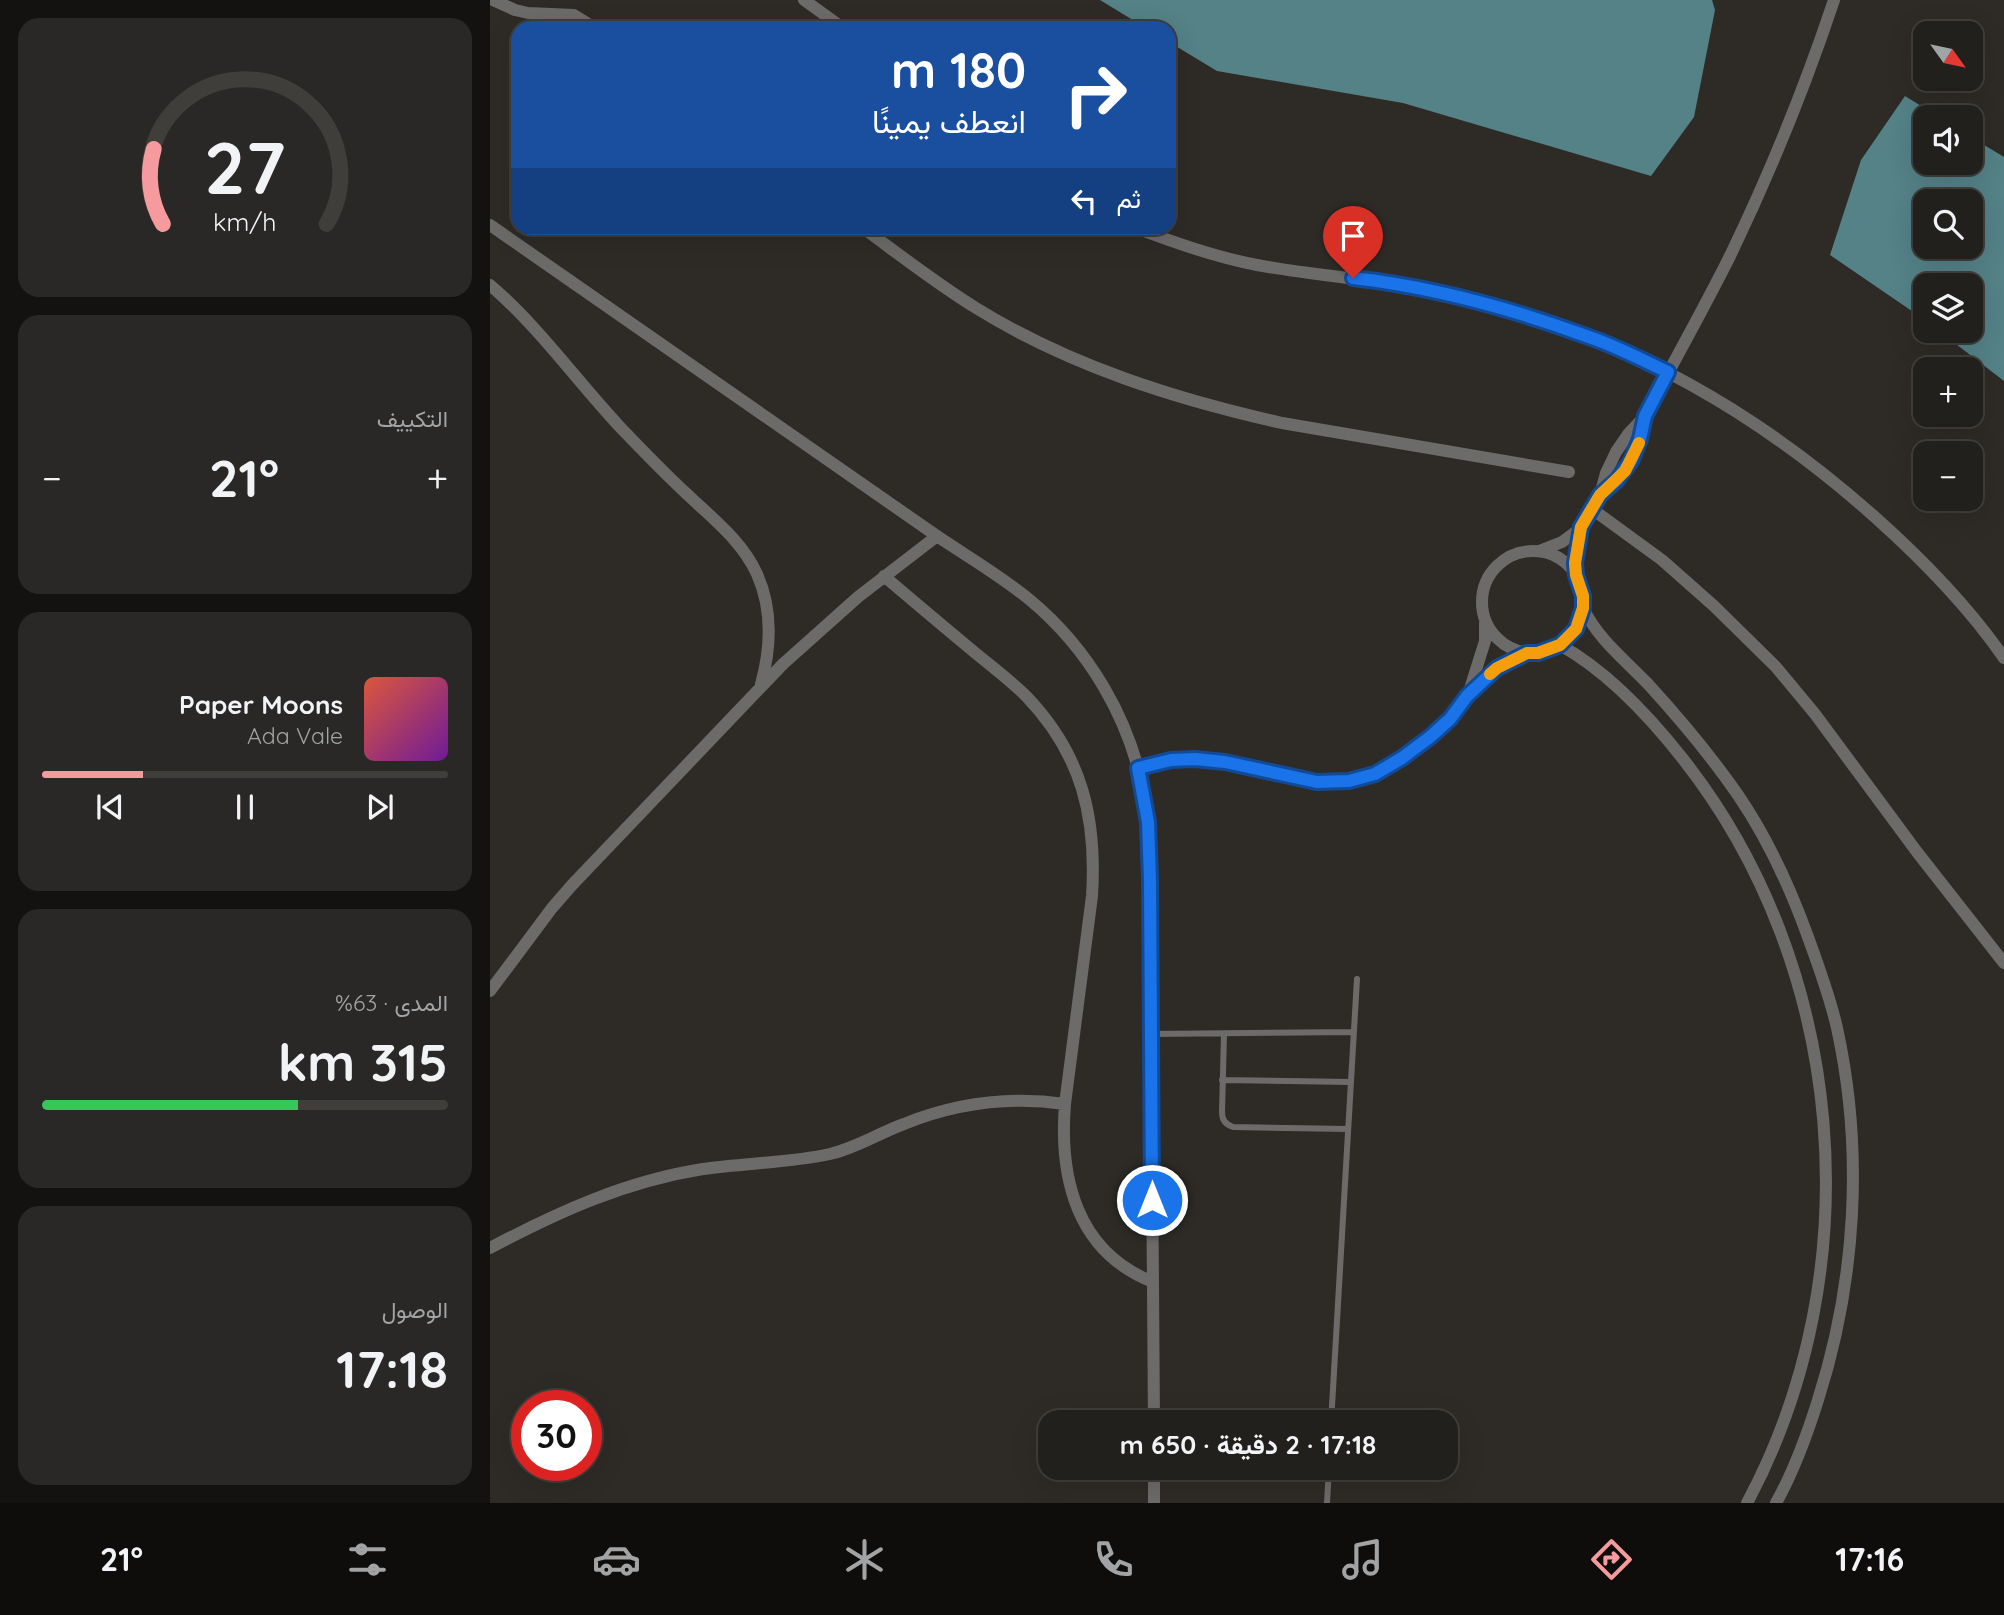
<!DOCTYPE html>
<html lang="ar">
<head>
<meta charset="utf-8">
<style>
  body { margin:0; font-family:Quicksand,Vazirmatn,sans-serif; background:#2a2826; color:#f1f3f6; direction:rtl; height:100vh; display:flex; flex-direction:column; font-size:26px; white-space:nowrap }
  * { box-sizing:border-box; margin:0 }
  p { font-size:23px; color:#a2a3a4 }
  .icon { flex:none; width:38px; height:38px; fill:none; stroke:currentColor; stroke-width:2; stroke-linecap:round; stroke-linejoin:round }
  .map { position:relative; flex:1; overflow:hidden; direction:ltr }
  .panel { display:flex; flex-direction:column; gap:18px; padding:18px; background:#131210; width:490px }
  .panel>* { flex:none }
  .guide { position:absolute; left:21px; top:21px; width:665px; height:214px; border-radius:21px; box-shadow:0 7px 28px #0002,0 0 0 2px #3f3e3b; direction:rtl; background:#1a4fa0; color:#fff; overflow:hidden }
  .needle { width:46px; rotate:123deg }
  .fabs { position:absolute; left:1423px; top:21px; display:grid; gap:14px }
  .fabs a { display:grid; place-items:center; width:70px; height:70px; border-radius:14px; background:#22201d; box-shadow:0 7px 28px #0002,0 0 0 2px #3f3e3b; font-size:35px }
  .speed { position:absolute; left:21px; top:1390px; display:flex; gap:14px; font-size:35px; font-weight:700; text-align:center }
  .speed>* { display:grid; place-content:center; width:91px; height:91px; border-radius:50%; background:#22201d; box-shadow:0 7px 28px #0002,0 0 0 2px #3f3e3b; line-height:1 }
  .speed .limit { border:10px solid #d22; background:#fff; color:#111 }
  .pin { position:absolute; display:grid; place-items:center; width:60px; height:60px; color:#fff; margin:-72px -30px; border-radius:50% 50% 50% 0; rotate:-45deg; box-shadow:0 0 7px #0007 }
  .pin .icon { rotate:45deg }
  .me { position:absolute; width:77px; margin:-38px; rotate:0deg; stroke-linejoin:round; filter:drop-shadow(0 0 5px #0008) }
  .turn { display:flex; align-items:center; gap:24px; height:147px; padding:0 35px; font-size:32px }
  .turn .icon { width:91px; height:91px; stroke-width:2.5 }
  .turn b { display:block; font-size:49px; line-height:60px }
  .then { display:flex; align-items:center; height:66px; padding:0 35px; background:#0003; gap:14px; font-size:26px }
  .big { font-size:52px; font-weight:700; line-height:1.1 }
  .panel .tile { flex:1; display:flex; flex-direction:column; justify-content:center; gap:10px; min-width:0; padding:0 24px; border-radius:21px; background:#2a2826 }
  .panel .dial { align-items:center; gap:0 }
  .dial svg { height:182px; overflow:visible; fill:none; stroke:#3f3e3b; stroke-width:7; stroke-linecap:round; text-anchor:middle }
  .dial text { fill:#f1f3f6; stroke:none }
  .song { display:flex; align-items:center; gap:21px }
  .cover { width:84px; height:84px; border-radius:10px; background:linear-gradient(135deg,hsl(10 70% 55%),hsl(280 70% 35%)) }
  .played { height:7px; border-radius:4px; background:linear-gradient(90deg,#f59b9d 25%,#3f3e3b 25%) }
  .keys { display:flex; justify-content:space-around; direction:ltr }
  .heat { display:flex; justify-content:space-between; align-items:center; font-size:38px; direction:ltr }
  .charge { height:10px; border-radius:5px; background:linear-gradient(90deg,#34c759 63%,#3f3e3b 0) }
  .trip { position:absolute; left:548px; top:1410px; width:420px; height:70px; border-radius:21px; background:#22201d; box-shadow:0 7px 28px #0002,0 0 0 2px #3f3e3b; font-weight:700; line-height:70px; text-align:center; direction:rtl }
  .dock { display:flex; height:112px; justify-content:space-around; align-items:center; background:#0e0d0c; color:#a2a3a4 }
  .dock .icon { width:49px; height:49px }
  .dock .on { color:#f59b9d }
  .dock b { font-size:32px; color:#f1f3f6 }
  main { display:flex; flex:1; min-height:0 }
  .map>svg:first-child { display:block }
</style>
</head>
<body>
<main>
<div class="map">
<svg width="1514" height="1503" viewBox="0 0 1514 1503">
  <rect width="100%" height="100%" fill="#2e2b27"/>
  <path fill="#548287" fill-rule="evenodd" d="M610,0H1222L1225,10L1204,117L1161,176L913,103L727,71L679,42V28H656Z
    M1415,96L1449,117H1435V163H1480L1481,137L1514,157V381L1449,331H1480V285H1435V320L1340,255L1371,160ZM1435,201H1480V247H1435Z"/>
  <g fill="none" stroke-linecap="round" stroke-linejoin="round">
    <path stroke="#6d6b69" stroke-width="6" d="M661,1034L864,1032
      M734,1034L732,1112C732,1120 735,1124 743,1127L858,1129
      M732,1080L861,1082
      M841,1423L867,979
      M837,1503L839,1468"/>
    <path stroke="#6d6b69" stroke-width="12" d="M3,0L25,10L38,13L84,15L105,28
      M314,0L353,28
      M0,225L447,536C478,557 511,576 540,600C599,649 640,719 654,794C659,823 659,851 660,880L664,1423
      M373,228C410,255 447,284 486,308C580,366 685,399 792,423L1079,472
      M646,228C685,243 725,257 767,265C826,276 886,279 945,292C997,304 1052,318 1102,338C1208,380 1301,442 1386,518C1433,560 1478,606 1514,658
      M0,285C49,327 86,380 130,427C152,450 174,473 198,495C223,519 252,541 267,574C283,610 281,648 271,684
      M1110,495C1136,474 1150,449 1155,416
      M1102,509L1172,560L1224,606L1286,667L1325,714L1427,852L1514,963
      M1049,551L1072,542L1091,528
      M992 602a51 51 0 1 1 102 0a51 51 0 1 1-102 0Z
      M1086,575V551L1091,527L1110,495L1116,473L1126,452L1139,433L1155,416C1183,363 1213,310 1240,256C1280,173 1315,87 1344,0
      M394,576C423,601 453,626 483,651C501,666 520,680 536,696C592,754 607,818 602,896L575,1104C569,1179 587,1252 663,1282
      M1093,608C1108,639 1134,659 1158,684C1190,719 1221,756 1248,795C1278,839 1300,887 1318,937C1329,967 1340,997 1347,1028C1374,1151 1366,1281 1328,1400C1317,1435 1304,1471 1286,1503
      M1070,645C1117,671 1160,717 1193,759C1357,967 1382,1270 1257,1503
      M979,692L995,641V622
      M648,768C667,764 686,758 706,759C765,761 825,797 884,774C909,764 944,738 961,717C975,701 987,684 1004,670C1014,663 1026,658 1037,653
      M0,991L62,908L82,885L293,664L368,597L447,536
      M0,1248C68,1212 136,1181 213,1169C255,1163 299,1163 340,1154C366,1148 389,1133 414,1124C466,1103 519,1096 575,1104
      M664,1503V1468"/>
  </g>
  <g fill="none" stroke-linecap="round" stroke-linejoin="round">
    <g stroke="#114b97" stroke-width="18">
      <path id="route" d="M662,1200L660,880L658,822L648,768L681,760L705,759L735,762L827,782L859,781L885,774L912,758L940,737L960,719L977,696L1007,668L1037,653H1048L1070,645L1086,629L1093,608V596L1086,575L1085,563L1091,527L1110,495L1127,480L1141,461L1150,439L1155,416L1178,372C1152,360 1126,346 1099,337C1023,309 943,287 863,278"/>
    </g>
    <use href="#route" stroke="#1a73e8" stroke-width="12"/>
    <path stroke="#f59e0b" stroke-width="12" d="M1000,674L1007,668L1037,653H1048L1070,645L1086,629L1093,608V596L1086,575L1085,563L1091,527L1110,495L1135,471L1149,443"/>
  </g>
</svg>
<div class="fabs">
<a><svg class="needle" viewBox="-14 -14 28 28"><path d="M0-13l5 13h-10z" fill="#e53935"/><path d="M0 13l5-13h-10z" fill="#a2a3a4"/></svg></a>
<a><svg class="icon" aria-label="sound" viewBox="0 0 24 24"><path d="M4 9h4l5-4v14l-5-4H4zM17 9q2 3 0 6"/></svg></a>
<a><svg class="icon" aria-label="search" viewBox="0 0 24 24"><circle cx="10" cy="10" r="6"/><path d="M15 15l6 6"/></svg></a>
<a><svg class="icon" aria-label="layers" viewBox="0 0 24 24"><path d="M12 4l9 5-9 5-9-5zM3 14l9 5 9-5"/></svg></a>
<a>+</a>
<a>−</a>
</div>
<div class="speed"><div class="limit">30</div></div>
<div class="pin" style="left:863px;top:278px;background:#d93025"><svg class="icon" aria-label="arrive" viewBox="0 0 24 24"><path d="M6 21V4h12l-3 4 3 4H6"/></svg></div>
<svg class="me" style="left:662px;top:1200px" viewBox="-20 -20 40 40"><circle r="17" fill="#1a73e8" stroke="#fff" stroke-width="3"/><path d="M0-11L8 9 0 5-8 9z" fill="#fff"/></svg>
<div class="trip">17:18 · 2 دقيقة · 650 m</div>
<div class="guide">
<div class="turn"><svg class="icon" aria-label="right" viewBox="0 0 24 24"><path d="M7 20v-9h11M14 6l5 5-5 5"/></svg><div><b>180 m</b>انعطف يمينًا</div></div>
<div class="then">ثم<svg class="icon" aria-label="left" viewBox="0 0 24 24"><path d="M17 20v-9H6M10 6l-5 5 5 5"/></svg></div>
</div>
</div>
<section class="panel">
<div class="tile dial"><svg viewBox="0 0 100 80">
<path d="M14 69A42 42 0 1 1 86 69"/>
<path d="M14 69A42 42 0 0 1 10 36" stroke="#f59b9d"/>
<text x="50" y="56" font-size="32" font-weight="700">27</text>
<text x="50" y="72" font-size="11">km/h</text>
</svg></div>
<div class="tile"><p>التكييف</p>
<div class="heat"><a>−</a><b class="big">21°</b><a>+</a></div>
</div>
<div class="tile">
<div class="song"><i class="cover"></i><div><b>Paper Moons</b><p>Ada Vale</p></div></div>
<div class="played"></div>
<div class="keys"><svg class="icon" aria-label="previous" viewBox="0 0 24 24"><path d="M18 5L8 12l10 7zM5 5v14"/></svg><svg class="icon" aria-label="pause" viewBox="0 0 24 24"><path d="M8 5v14M16 5v14"/></svg><svg class="icon" aria-label="next" viewBox="0 0 24 24"><path d="M6 5l10 7-10 7zM19 5v14"/></svg></div>
</div>
<div class="tile"><p>المدى · 63%</p><b class="big">315 km</b><div class="charge"></div></div>
<div class="tile"><p>الوصول</p><b class="big">17:18</b></div>
</section>
</main>
<nav class="dock">
<b>17:16</b>
<svg class="icon on" aria-label="directions" viewBox="0 0 24 24"><path d="M12 3l9 9-9 9-9-9zM9 14v-3h6M13 9l2 2-2 2"/></svg>
<svg class="icon" aria-label="music" viewBox="0 0 24 24"><path d="M9 18V5l10-2v13"/><circle cx="6" cy="18" r="3"/><circle cx="16" cy="16" r="3"/></svg>
<svg class="icon" aria-label="phone" viewBox="0 0 24 24"><path d="M5 4h4l2 5-3 2q2 4 5 5l2-3 5 2v4C11 20 4 13 5 4z"/></svg>
<svg class="icon" aria-label="climate" viewBox="0 0 24 24"><path d="M12 3v18M4 7l16 10M4 17L20 7"/></svg>
<svg class="icon" aria-label="car" viewBox="0 0 24 24"><path d="M5 17H2v-5l4-1 3-4h7l3 4 3 1v5h-3M9 17h6M6 11h13"/><circle cx="7" cy="17" r="2"/><circle cx="17" cy="17" r="2"/></svg>
<svg class="icon" aria-label="filters" viewBox="0 0 24 24"><path d="M4 7h16M4 17h16"/><circle cx="9" cy="7" r="2"/><circle cx="15" cy="17" r="2"/></svg>
<b>21°</b>
</nav>
</body>
</html>
